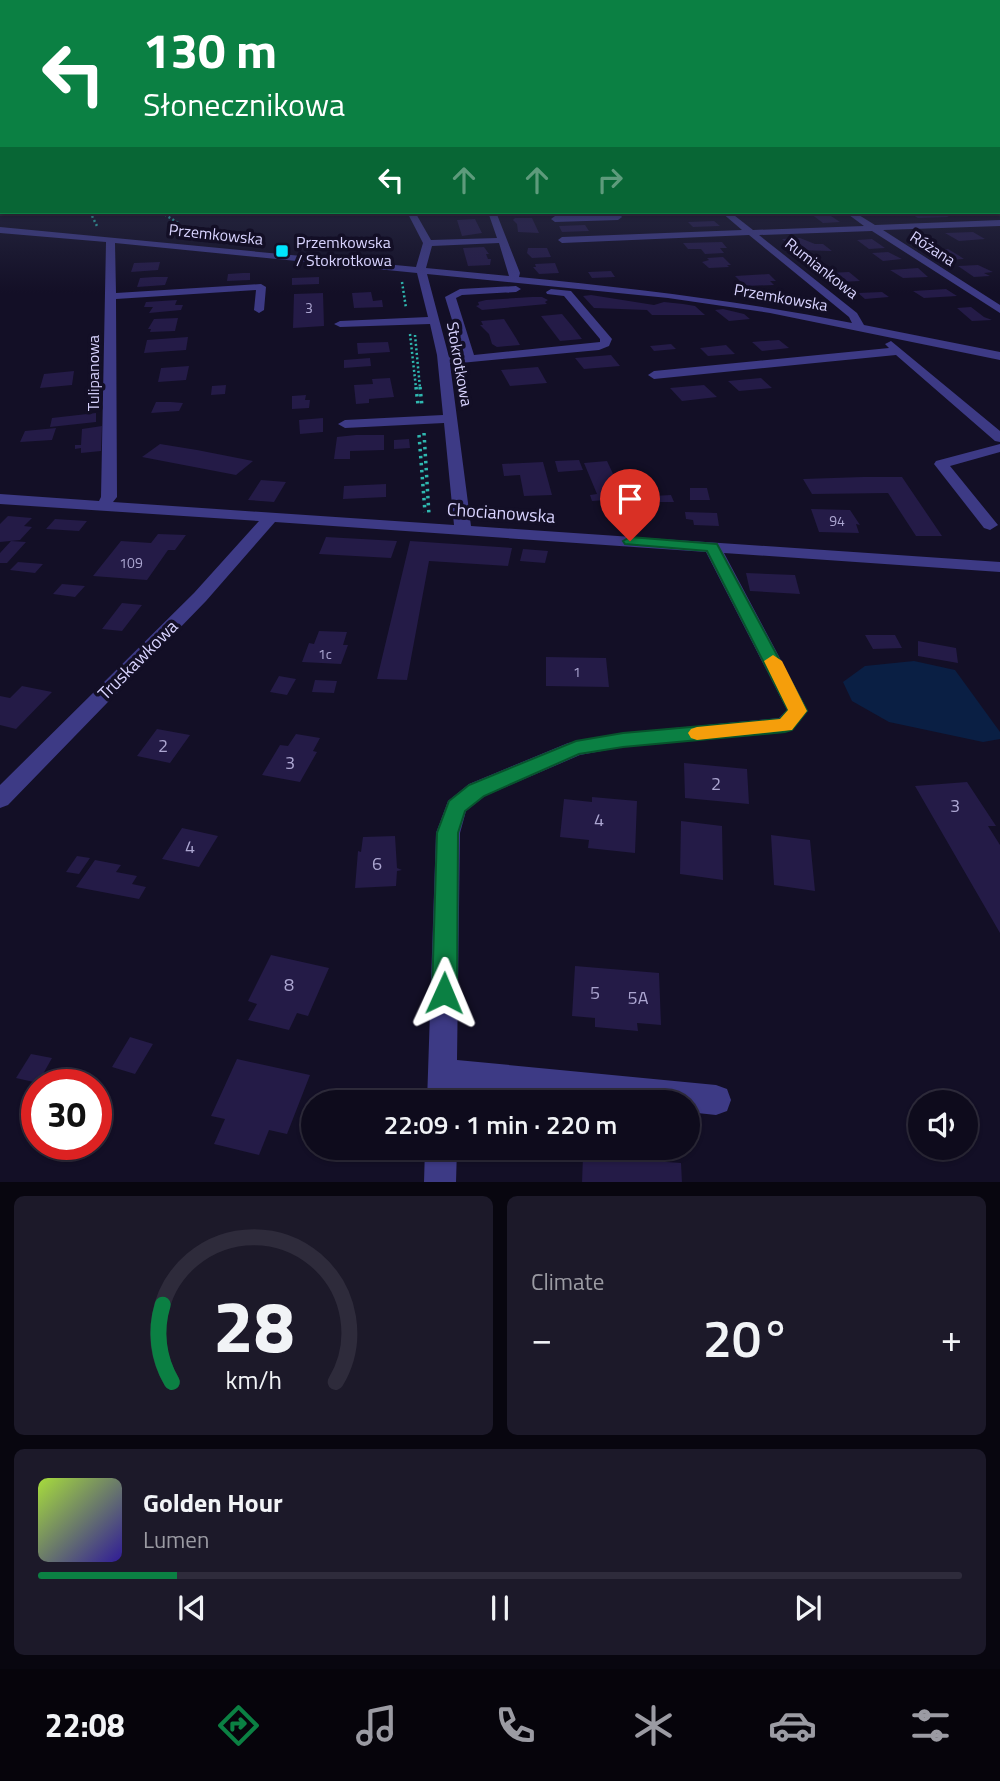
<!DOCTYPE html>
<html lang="en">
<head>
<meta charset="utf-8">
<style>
  body { margin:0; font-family:"Titillium Web",sans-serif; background:#1c1929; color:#f1f3f6; height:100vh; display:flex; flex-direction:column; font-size:26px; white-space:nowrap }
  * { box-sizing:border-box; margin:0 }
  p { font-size:23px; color:#9b9ba3 }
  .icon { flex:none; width:38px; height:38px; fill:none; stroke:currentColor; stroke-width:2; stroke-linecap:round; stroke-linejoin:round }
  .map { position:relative; height:1182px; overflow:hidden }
  .side { display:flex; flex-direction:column; gap:14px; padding:14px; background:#08060f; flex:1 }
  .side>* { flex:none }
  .guide { position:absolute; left:0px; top:0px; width:1001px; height:214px; box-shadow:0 2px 5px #0004,0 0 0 2px #2e2b3b; background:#0b8043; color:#fff; overflow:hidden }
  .fabs { position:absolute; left:908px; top:1090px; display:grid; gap:14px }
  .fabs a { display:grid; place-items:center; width:70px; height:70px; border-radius:50%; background:#0e0b1c; box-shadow:0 2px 5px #0004,0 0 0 2px #2e2b3b; font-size:35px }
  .speed { position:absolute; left:21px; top:1069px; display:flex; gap:14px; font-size:35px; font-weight:700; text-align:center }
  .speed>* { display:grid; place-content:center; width:91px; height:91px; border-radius:50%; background:#0e0b1c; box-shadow:0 2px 5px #0004,0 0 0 2px #2e2b3b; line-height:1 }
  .speed .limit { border:10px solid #d22; background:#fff; color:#111 }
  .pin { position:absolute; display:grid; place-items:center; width:60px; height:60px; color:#fff; margin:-72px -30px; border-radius:50% 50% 50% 0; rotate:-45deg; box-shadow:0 0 7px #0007 }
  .pin .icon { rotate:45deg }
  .me { position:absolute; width:77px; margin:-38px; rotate:1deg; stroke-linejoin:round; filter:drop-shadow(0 0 5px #0008) }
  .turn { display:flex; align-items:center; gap:24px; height:147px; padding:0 28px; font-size:32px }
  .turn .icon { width:91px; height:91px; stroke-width:2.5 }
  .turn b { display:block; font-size:49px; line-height:60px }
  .lanes { display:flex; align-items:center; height:66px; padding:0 28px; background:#0003; justify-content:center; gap:35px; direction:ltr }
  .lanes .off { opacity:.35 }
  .big { font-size:52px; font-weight:600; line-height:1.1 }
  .side .widget { flex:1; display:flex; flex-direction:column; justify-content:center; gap:10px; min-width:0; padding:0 24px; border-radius:10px; background:#1c1929 }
  .side .dial { align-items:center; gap:0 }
  .dial svg { height:182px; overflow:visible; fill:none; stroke:#2e2b3b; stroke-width:7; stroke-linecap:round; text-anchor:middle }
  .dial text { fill:#f1f3f6; stroke:none }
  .song { display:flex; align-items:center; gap:21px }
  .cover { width:84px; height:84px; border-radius:10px; background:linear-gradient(135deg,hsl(80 70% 55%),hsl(250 70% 35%)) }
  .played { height:7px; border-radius:4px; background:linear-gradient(90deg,#0b8043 15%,#2e2b3b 15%) }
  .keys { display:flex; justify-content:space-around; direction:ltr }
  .heat { display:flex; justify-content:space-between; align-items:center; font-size:38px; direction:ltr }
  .side .tiles { flex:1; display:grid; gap:14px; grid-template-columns:1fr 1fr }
  .widget:last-child { grid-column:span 2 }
  .trip { position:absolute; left:301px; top:1090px; width:399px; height:70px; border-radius:35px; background:#0e0b1c; box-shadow:0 2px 5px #0004,0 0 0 2px #2e2b3b; font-weight:600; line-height:70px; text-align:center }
  .tab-bar { display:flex; height:112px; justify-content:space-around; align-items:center; background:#06040b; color:#9b9ba3 }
  .tab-bar .icon { width:49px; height:49px }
  .tab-bar .active { color:#0b8043 }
  .tab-bar b { font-size:32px; color:#f1f3f6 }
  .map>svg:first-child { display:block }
</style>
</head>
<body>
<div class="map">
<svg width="1000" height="1183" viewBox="0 0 1000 1183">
  <rect width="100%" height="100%" fill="#130f26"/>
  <path fill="#0a1f44" d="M914,661L955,670L1000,732V739L983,742L889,722L852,701L843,682L865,666Z"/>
  <path fill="#241b47" d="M908,212H940L949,217L918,218Z
    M811,214H828L840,222L823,223Z
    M515,218H532L539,233L518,232L517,224L513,220Z
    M475,219L482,233L462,236L457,220Z
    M714,221L720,226L693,227L688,222Z
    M585,225L589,231L562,232L559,226Z
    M973,232L985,239L959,241L945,233Z
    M911,234H923L937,243H919L908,236H914Z
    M800,238L815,244H823L832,251L795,250L782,239Z
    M872,239L885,248L869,249L857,240Z
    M722,242L727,248H720L724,253L705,254L701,249H688L683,243Z
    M484,247L489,254H486L488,259H491L490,265L468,266L463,248Z
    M528,248H547L551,257L532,258L527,253Z
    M948,249L958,255L964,259L946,260L933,252Z
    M888,252L902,259L883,261L872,253Z
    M723,257L731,265H727L729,267L709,268L702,262L709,260L707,258Z
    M160,262L158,270L131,272L134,263Z
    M555,263L559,273L539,274L533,267H536L535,264Z
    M978,265L993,272L984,273L990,276L974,277L958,266Z
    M918,268L928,277L903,278L890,270Z
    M611,271L615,277L592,278L588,272Z
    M849,272L860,281L839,282L828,273Z
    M243,273H250V280L227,281L228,274Z
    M769,274L776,281H770L774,285L745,286L735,276Z
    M154,277H168L165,285L137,287L140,278Z
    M319,277V284L292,285V278Z
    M946,289L957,296L924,298L913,291Z
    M371,292L373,301L382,300L383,307L354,308L352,293Z
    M882,292L889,297L865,299L858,293Z
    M323,293L324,326L293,328L294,294Z
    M591,295L654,305L664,302L683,304L695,306L705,315H652L647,310L594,308L583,296Z
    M532,297H542L548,300L545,302L547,304L482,310L476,306L479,305L478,302L486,300Z
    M177,300L175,305H183L181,310L149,313L153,307H144L146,302Z
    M971,307L984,317L992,320L972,321L957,308Z
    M723,309L744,314L750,319L729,321L715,310Z
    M562,314L572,326L582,339L560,341L541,316Z
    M178,318L175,331L150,332L151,329H148L154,319Z
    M504,319L516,338L520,345L497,347L492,344L489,334L480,325H483L481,321Z
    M188,337L186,350L144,353L147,340Z
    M779,340L789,348L762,351L752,342Z
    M388,342L390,352L358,354L357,343Z
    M671,344L676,349L654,351L650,346Z
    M726,345L735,354L708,356L700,348Z
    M611,355L620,366L584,369L575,358Z
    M370,358L371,366L344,368V360Z
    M189,366L186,380L158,382L161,368Z
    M538,367L547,383L510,386L501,370Z
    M74,371L72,385L40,388L44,374Z
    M390,378L394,397L369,399V403L356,404L354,385L373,384L372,379Z
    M761,378L772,388L739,391L728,381Z
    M226,385L225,394L211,395L212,386Z
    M704,385L717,397L682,401L670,388Z
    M306,395L305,400H310L309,408L292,409V396Z
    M156,402H171L183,403L179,411L151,413Z
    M96,413V422L50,427L52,418Z
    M323,418V432L300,434L299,420Z
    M102,426L101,451L81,453V448L75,449V445H81L82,429Z
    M56,428L52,440L20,442L25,431Z
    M356,435H384V450L350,451V459H334L337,437Z
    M409,439L410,448L394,449V440Z
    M160,444L197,450L253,461L236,475L142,457Z
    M579,460L583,470L558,472L555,461Z
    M607,461L622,493L629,492L632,498L592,501L590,495L597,494L584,463Z
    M543,462L552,495L524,496L520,475L504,476L502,464Z
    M863,477H902L942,536H916L888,493L812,494L803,479Z
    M261,480L286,482L274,502L248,500Z
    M386,484V497L343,499L344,486Z
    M690,488H707L710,500H690Z
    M671,495L674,502H655L653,496Z
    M811,509L850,510L860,525L856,524L859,533L819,532Z
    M685,512L717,513L719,526L694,525L693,520L686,519Z
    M8,516L32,518L24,526L32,527L20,540L0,542V524Z
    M55,519L87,521L79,531L46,529Z
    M158,534L186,535L175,550H168L147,580L93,576L121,541L151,543Z
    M326,537L397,541L391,558L319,554Z
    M11,541L26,542L7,563H0V553Z
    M410,541L512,548L508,566L429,561L407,680L377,679Z
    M523,549L548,551L545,563L520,561Z
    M18,562L43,564L35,573L10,570Z
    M746,573L795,575L800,594L750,591Z
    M62,584L85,586L75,597L53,594Z
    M122,603L142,605L122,631L102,629Z
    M319,631L347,632L343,645H348L341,664L302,662L309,643L314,644Z
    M865,635H895L902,648L873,649Z
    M918,641L956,648L958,663L918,656Z
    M546,657L606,658L609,687L546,686Z
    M279,676L296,679L287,695L270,692Z
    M315,680L337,681L334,693L312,692Z
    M22,686L52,692L16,729L0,725V696L10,698Z
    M157,729L190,735L170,763L137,756Z
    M296,734L320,738L313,751L317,752L300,782L262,775L280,745L288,746Z
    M684,763L747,769L749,804L685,798Z
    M967,782L996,826H988L1000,845V933L915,786Z
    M592,797L637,801L635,853L588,848L589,840L560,837L564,799L592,802Z
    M681,821L722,826L723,880L680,874Z
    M182,828L218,836L199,867L162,859Z
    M771,835L810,840L815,891L774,885Z
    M395,836L397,868L402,870L397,871L396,886L355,888L358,851L361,852L363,837Z
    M77,856L90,858L79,874L66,872Z
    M95,860L121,865L116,872L137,876L132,884L146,887L139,899L76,887Z
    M271,955L329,968L308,1016L297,1013L289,1030L248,1020L257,1004L248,1001Z
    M575,966L659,973L661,1025L637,1023L638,1031L595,1027V1018L572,1016Z
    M130,1037L153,1044L135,1074L112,1067Z
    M31,1054L52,1058L38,1083L16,1078Z
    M237,1059L310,1075L287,1134L269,1130L259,1155L214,1144L225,1119L211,1116Z
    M609,1148L653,1152V1161L681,1163L682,1183H582L583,1156L609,1158Z"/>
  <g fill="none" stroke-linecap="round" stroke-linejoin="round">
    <path stroke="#2fb8b0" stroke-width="2.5" stroke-dasharray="2 2.5" stroke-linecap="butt" d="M90,212L97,226
      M161,212L178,223L182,233
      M402,282L406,308
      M410,334L416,388
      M415,335L420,388"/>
    <path stroke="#2fb8b0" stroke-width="3.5" stroke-dasharray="2.5 4.5" stroke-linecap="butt" d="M416,387L418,405
      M420,387L422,406
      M424,433L429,515
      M419,435L425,512"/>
    <path fill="#3d3a85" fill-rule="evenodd" d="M999,128H1000V130H999Z
      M999,142H1000V146H999Z
      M999,159H1000V163H999Z
      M407,212H415L431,240L497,238L488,212H496L520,273L519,277C631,288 741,301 852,323L849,317L749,235L562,243L558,240L562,237L742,230L721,212H730L753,230L864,226L845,212H854L875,225L1000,220V226L883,230L1000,305V313L872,231L759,235L857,313L864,325L1000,352V360L770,313L668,298L427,274L449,357L463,356L445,297L460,289L516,286L521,289L516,292L462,295L456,298L474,355L600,342V339L564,296L547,294L546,292L551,289L571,291L612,339L609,346L599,350L450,364L471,526L1000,562V572L724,553L808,711L792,730L623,747L580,755L485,796L466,811L460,833L457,1060L716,1085L727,1089L731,1100L727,1111L716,1115L688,1112V1102H593L457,1089V1102H427L436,833L448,801L469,784L568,743L623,733L779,718L787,710L706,552L275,522L206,601L8,805L0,808V785L194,593L259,521L0,504V494L99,501L101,497L106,242L0,233V227L416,267L423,243ZM115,243L417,273L428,317L340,321L334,324L340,327L430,324L437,355L443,415L345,420L338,424L345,428L444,423L454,525L113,502L117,497L116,299L256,290L254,310L259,313L264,310L266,287L261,284L116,293ZM499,243L509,276L426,268L432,246Z
      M610,212H618L622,217L618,220L555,222L551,219L555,216L612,215Z
      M891,341L1000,431V442L995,441L896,355L654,379L648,375L654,371L889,348L885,344Z
      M1000,444V452L950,466L998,525L990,530L984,528L934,464L936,461Z
      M425,1148H457L456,1183H424Z"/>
  </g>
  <linearGradient id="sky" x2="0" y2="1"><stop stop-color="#0a0815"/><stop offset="0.44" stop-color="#333752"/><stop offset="1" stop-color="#333752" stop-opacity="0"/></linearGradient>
  <rect width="1000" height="293" fill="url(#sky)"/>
  <path fill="#0b8043" stroke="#07532c" stroke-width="2" d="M630,537L717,544L807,711L792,730L785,732L623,747L579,754L484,796L465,811L458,833L457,993L453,1001L444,1004L436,1001L432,993L437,833L449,801L469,785L576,741L623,733L780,719L788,710L707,551L625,544L623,541Z"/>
  <path fill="#f59e0b" d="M773,655L782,661L807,711L792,730L697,740L691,738L688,733L691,729L697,727L780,719L788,710L764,661Z"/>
  <rect fill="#00e5ff" stroke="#130f26" stroke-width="2.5" x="275" y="244" width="14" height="14" rx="3.5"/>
  <g text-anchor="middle" stroke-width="7" stroke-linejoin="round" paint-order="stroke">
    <g font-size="14" fill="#aca6d1">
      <text x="309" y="313">3</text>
      <text x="837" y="526">94</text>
      <text x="131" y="568">109</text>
      <text x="325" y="659">1c</text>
      <text x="577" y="677">1</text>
    </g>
    <g font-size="16" fill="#d9d4ff" stroke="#130f26">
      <text transform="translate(216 234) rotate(6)" y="6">Przemkowska</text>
      <text transform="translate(933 248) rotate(33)" y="6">Różana</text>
      <text transform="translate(822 268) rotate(38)" y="6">Rumiankowa</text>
      <text transform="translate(781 297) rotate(10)" y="6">Przemkowska</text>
      <text transform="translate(460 364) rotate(80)" y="6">Stokrotkowa</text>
      <text transform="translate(93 373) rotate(-90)" y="6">Tulipanowa</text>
    </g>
    <g font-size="16" fill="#d9d4ff" stroke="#130f26" text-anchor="start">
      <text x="296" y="248">Przemkowska<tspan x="296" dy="18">/ Stokrotkowa</tspan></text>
    </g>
    <g font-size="18" fill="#d9d4ff" stroke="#130f26">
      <text transform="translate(501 513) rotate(4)" y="6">Chocianowska</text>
      <text transform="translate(138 660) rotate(-45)" y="6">Truskawkowa</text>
    </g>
    <g font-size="18" fill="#aca6d1">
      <text x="163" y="752">2</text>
      <text x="290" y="769">3</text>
      <text x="716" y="790">2</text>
      <text x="955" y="812">3</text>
      <text x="599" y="826">4</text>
      <text x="190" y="853">4</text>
      <text x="377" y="870">6</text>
      <text x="289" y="991">8</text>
      <text x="595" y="999">5</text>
      <text x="638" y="1004">5A</text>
    </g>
  </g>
</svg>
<div class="fabs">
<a><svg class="icon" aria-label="sound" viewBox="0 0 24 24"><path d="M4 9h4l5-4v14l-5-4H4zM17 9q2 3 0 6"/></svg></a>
</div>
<div class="speed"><div class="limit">30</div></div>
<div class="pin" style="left:630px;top:541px;background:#d93025"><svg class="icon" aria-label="arrive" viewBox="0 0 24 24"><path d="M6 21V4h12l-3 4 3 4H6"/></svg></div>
<svg class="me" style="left:444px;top:993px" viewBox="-20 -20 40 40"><path d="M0-17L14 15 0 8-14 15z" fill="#0b8043" stroke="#fff" stroke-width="4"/></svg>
<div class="trip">22:09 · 1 min · 220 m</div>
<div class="guide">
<div class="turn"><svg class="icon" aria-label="left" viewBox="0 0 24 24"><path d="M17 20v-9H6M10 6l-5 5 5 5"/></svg><div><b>130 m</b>Słonecznikowa</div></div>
<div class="lanes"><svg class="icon" aria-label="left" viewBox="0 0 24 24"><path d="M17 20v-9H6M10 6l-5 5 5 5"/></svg><svg class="icon off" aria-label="ahead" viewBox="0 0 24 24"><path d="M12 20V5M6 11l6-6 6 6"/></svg><svg class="icon off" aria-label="ahead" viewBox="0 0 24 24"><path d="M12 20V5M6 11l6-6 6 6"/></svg><svg class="icon off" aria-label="right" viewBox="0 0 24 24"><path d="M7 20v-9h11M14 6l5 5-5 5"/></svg></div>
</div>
</div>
<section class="side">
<div class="tiles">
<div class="widget dial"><svg viewBox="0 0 100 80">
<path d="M14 69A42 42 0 1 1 86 69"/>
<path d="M14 69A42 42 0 0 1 10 35" stroke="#0b8043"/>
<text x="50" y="56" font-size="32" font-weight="700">28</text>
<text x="50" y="72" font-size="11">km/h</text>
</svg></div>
<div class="widget"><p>Climate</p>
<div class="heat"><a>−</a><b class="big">20°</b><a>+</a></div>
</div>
<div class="widget">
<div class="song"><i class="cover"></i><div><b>Golden Hour</b><p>Lumen</p></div></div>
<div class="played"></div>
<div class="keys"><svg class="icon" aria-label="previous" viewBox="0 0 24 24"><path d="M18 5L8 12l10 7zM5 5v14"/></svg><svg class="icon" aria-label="pause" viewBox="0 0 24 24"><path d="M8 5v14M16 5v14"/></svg><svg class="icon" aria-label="next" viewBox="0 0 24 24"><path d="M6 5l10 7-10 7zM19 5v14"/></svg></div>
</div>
</div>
</section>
<nav class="tab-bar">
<b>22:08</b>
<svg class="icon active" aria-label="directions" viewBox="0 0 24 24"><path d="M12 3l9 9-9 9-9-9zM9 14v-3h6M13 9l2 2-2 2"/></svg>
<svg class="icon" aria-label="music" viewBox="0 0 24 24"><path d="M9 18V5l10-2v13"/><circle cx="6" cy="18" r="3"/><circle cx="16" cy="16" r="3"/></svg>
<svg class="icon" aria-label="phone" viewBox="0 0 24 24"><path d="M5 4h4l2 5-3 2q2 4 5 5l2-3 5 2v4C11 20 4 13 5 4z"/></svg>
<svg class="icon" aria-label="climate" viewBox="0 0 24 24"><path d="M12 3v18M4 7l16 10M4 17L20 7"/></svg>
<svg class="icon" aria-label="car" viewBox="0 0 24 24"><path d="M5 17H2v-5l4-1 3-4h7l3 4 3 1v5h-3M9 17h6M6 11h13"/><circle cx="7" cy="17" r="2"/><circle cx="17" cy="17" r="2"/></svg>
<svg class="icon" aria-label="filters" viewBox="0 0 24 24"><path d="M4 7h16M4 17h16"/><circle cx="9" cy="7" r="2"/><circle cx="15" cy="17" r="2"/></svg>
</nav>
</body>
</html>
